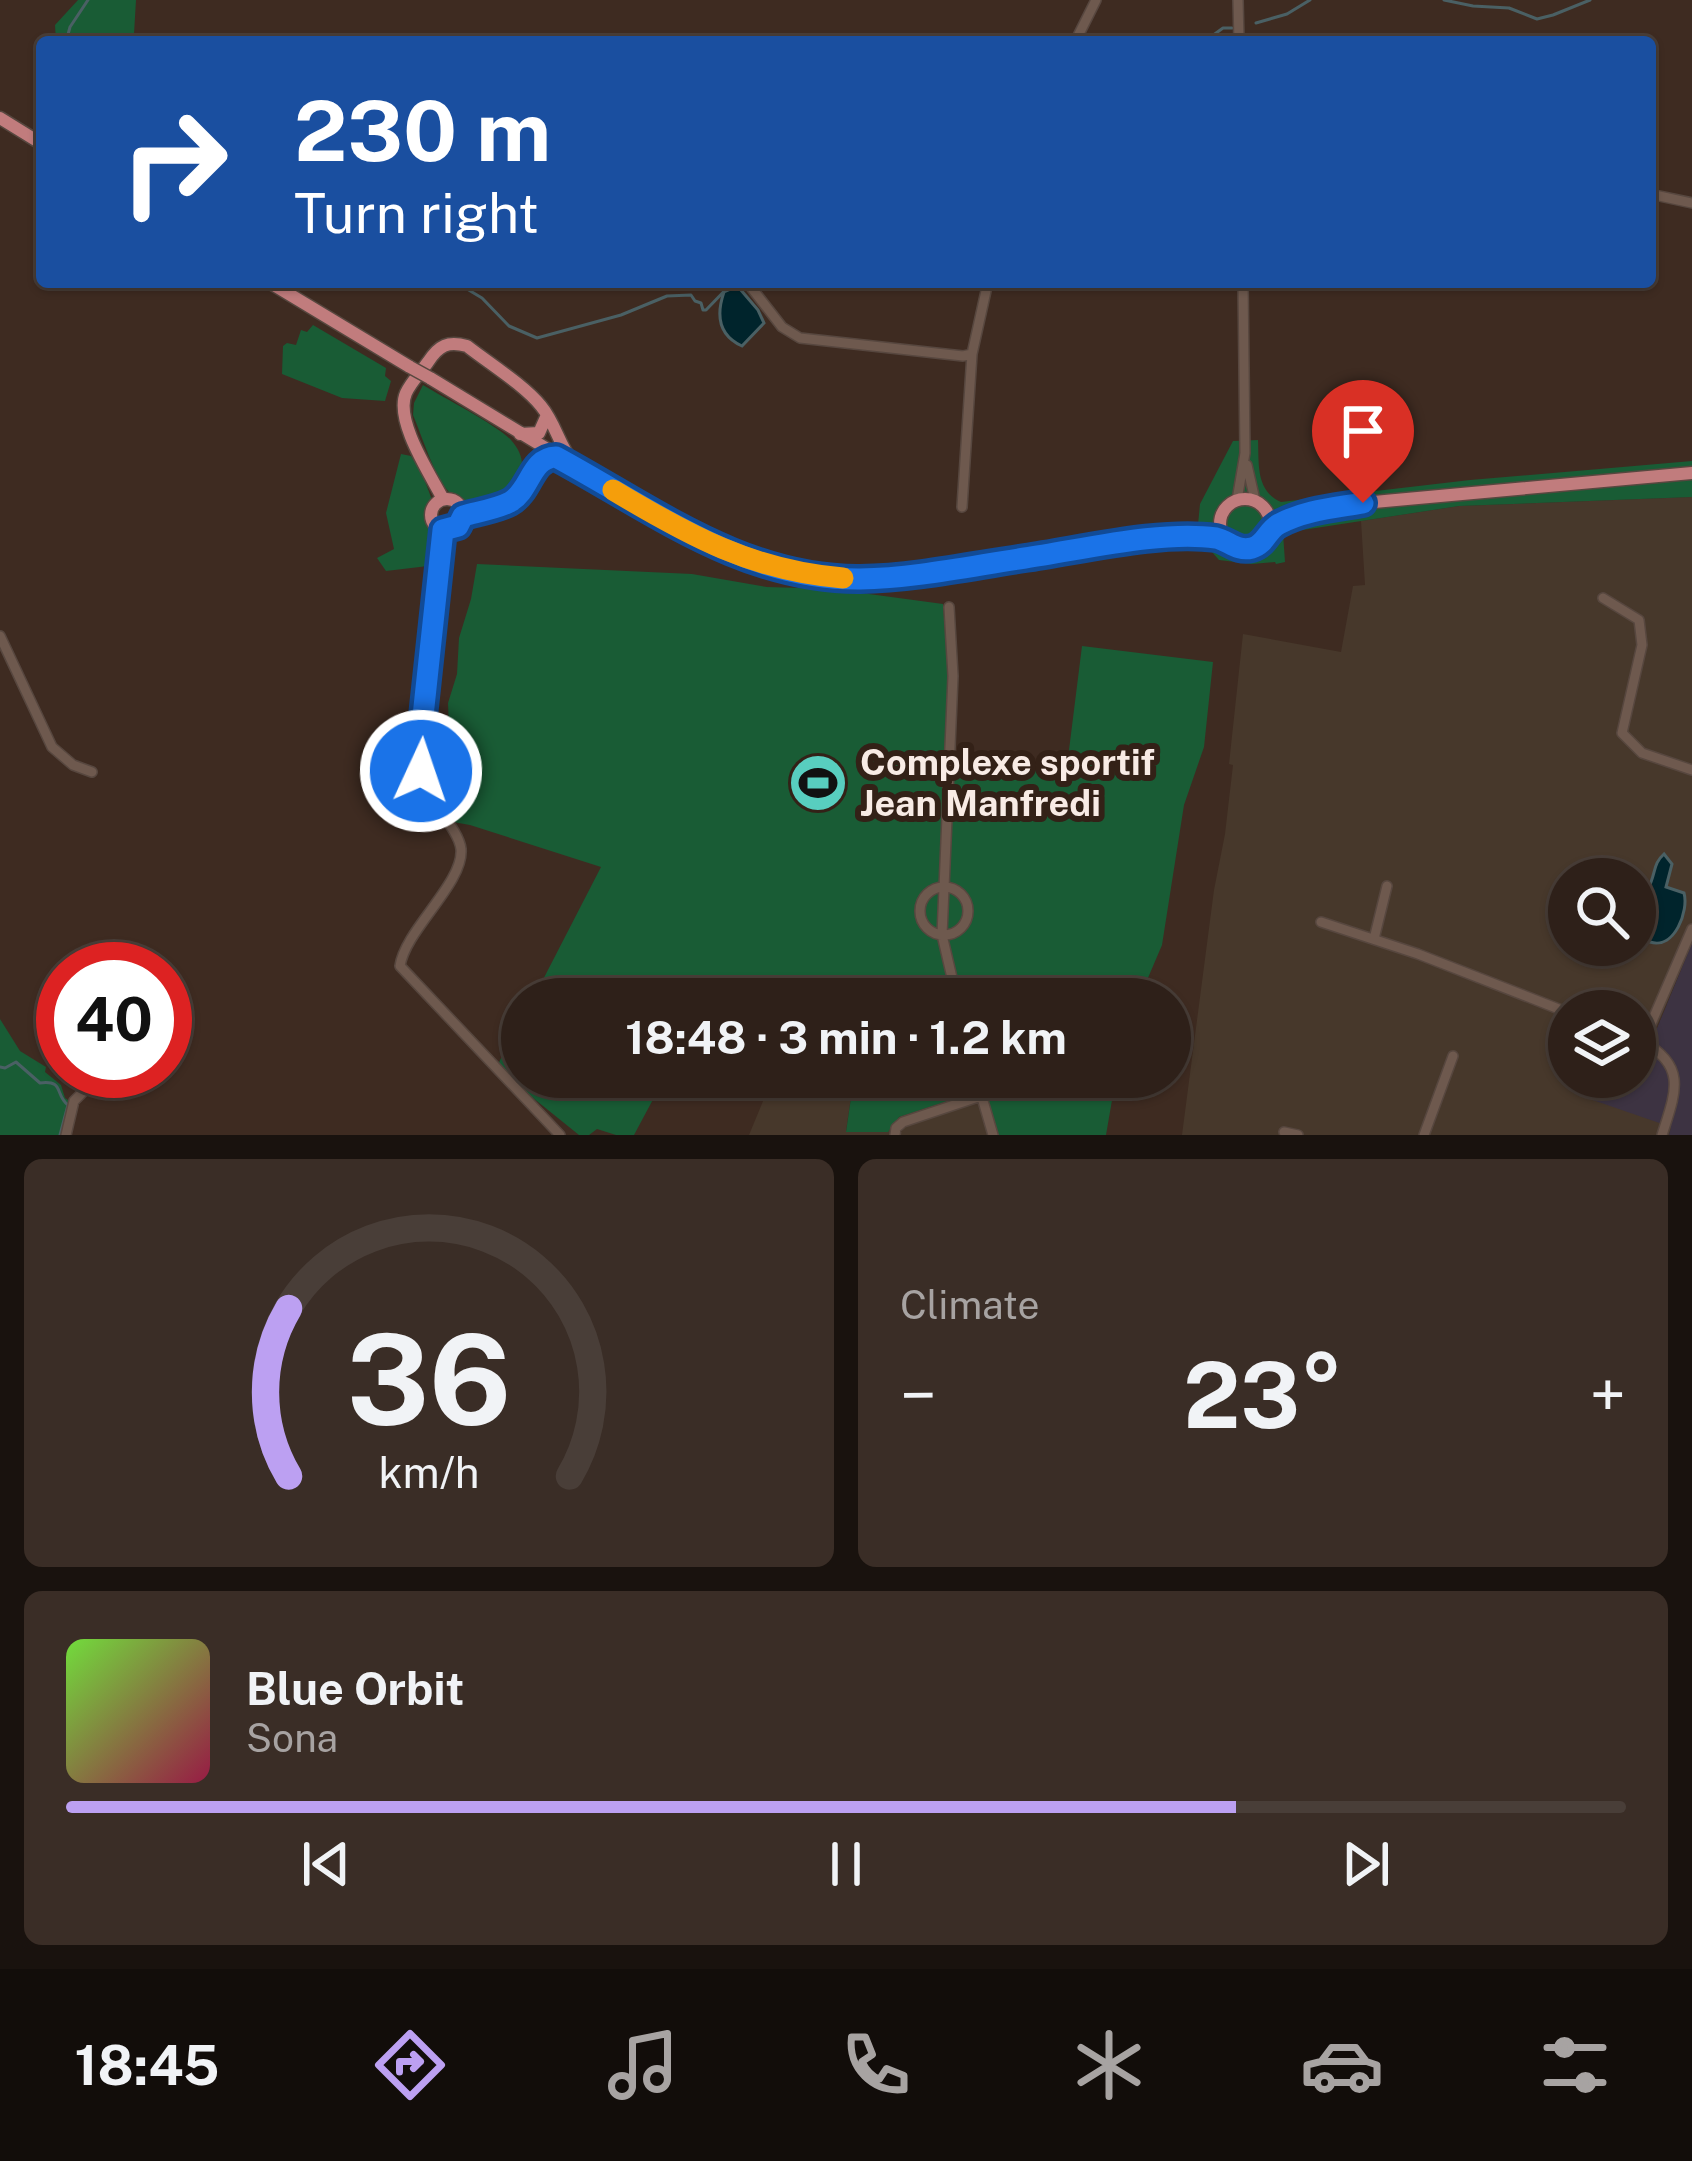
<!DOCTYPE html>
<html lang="en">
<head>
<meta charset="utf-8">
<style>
  body { margin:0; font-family:"Public Sans",sans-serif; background:#3a2d26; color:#f1f3f6; height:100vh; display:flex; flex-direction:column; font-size:45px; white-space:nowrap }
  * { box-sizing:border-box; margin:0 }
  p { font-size:39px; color:#a7a3a2 }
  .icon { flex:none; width:66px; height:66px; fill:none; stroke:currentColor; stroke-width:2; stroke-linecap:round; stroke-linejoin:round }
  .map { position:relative; height:1135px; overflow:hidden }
  .sheet { display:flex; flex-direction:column; gap:24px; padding:24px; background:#19120e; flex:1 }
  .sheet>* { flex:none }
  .banner { position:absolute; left:36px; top:36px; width:1620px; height:252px; border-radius:12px; box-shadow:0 3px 9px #0004,0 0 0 3px #493e38; background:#1a4fa0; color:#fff; overflow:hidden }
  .tools { position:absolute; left:1548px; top:858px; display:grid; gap:24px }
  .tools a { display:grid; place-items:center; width:108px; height:108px; border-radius:50%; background:#2e2019; box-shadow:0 3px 9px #0004,0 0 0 3px #493e38; font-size:60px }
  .speed { position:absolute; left:36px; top:942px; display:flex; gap:24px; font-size:60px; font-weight:700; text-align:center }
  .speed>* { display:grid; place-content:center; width:156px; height:156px; border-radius:50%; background:#2e2019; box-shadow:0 3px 9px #0004,0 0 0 3px #493e38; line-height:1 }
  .speed .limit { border:18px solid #d22; background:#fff; color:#111 }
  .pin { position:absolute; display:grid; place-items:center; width:102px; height:102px; color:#fff; margin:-123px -51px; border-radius:50% 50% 50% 0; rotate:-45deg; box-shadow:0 0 12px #0007 }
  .pin .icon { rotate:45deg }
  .me { position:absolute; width:132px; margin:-66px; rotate:3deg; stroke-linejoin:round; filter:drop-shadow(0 0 9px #0008) }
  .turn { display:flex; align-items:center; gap:42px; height:252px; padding:0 60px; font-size:54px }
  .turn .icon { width:156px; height:156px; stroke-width:2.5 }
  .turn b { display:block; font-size:84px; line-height:102px }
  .big { font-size:90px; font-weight:700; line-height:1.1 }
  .sheet .tile { flex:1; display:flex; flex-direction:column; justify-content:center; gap:18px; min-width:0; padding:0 42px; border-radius:18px; background:#3a2d26 }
  .sheet .dial { align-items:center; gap:0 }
  .dial svg { height:312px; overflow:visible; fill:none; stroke:#493e38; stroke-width:7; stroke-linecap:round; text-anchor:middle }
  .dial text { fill:#f1f3f6; stroke:none }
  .song { display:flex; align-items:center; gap:36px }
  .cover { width:144px; height:144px; border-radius:18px; background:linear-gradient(135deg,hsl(100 70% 55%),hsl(340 70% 35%)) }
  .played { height:12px; border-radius:6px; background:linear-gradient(90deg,#bca0f2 75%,#493e38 75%) }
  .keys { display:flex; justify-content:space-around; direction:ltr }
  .heat { display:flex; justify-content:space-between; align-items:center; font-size:66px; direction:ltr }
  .sheet .tiles { flex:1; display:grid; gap:24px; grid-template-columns:1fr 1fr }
  .tile:last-child { grid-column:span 2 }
  .trip { position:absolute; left:501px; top:978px; width:690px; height:120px; border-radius:60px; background:#2e2019; box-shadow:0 3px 9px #0004,0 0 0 3px #493e38; font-weight:700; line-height:120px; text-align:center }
  .dock { display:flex; height:192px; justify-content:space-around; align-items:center; background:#120d0a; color:#a7a3a2 }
  .dock .icon { width:84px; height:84px }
  .dock .on { color:#bca0f2 }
  .dock b { font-size:54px; color:#f1f3f6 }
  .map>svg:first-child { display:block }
</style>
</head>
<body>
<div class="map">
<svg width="1692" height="1135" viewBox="0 0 1692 1135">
  <rect width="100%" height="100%" fill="#3e2b21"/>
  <path fill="#3d3342" d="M1692,943V1135H1669L1583,1097L1591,1077H1635V1046L1648,1050Z"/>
  <path fill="#47382b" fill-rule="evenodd" d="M1692,497V943L1647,1051L1635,1046V1011H1569V1077H1591L1584,1097L1671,1127L1669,1135H1182L1214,890L1225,834L1233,765L1229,764L1243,634L1341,652L1353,586L1365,585L1361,521L1459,506ZM1569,879H1635V945H1569Z
    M773,1077H854L846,1131L899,1117L982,1090L995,1135H749Z"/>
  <path fill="#195c35" d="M78,0H136L134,34L149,42H56L55,25Z
    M313,325L386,368L385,376L391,381L385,401L342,398L282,374L283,346L287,343L296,345L301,330L307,332Z
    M423,385C444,398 497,425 511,440C549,482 479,520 449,492C434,476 422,436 413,415L414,403Z
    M1258,440C1259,465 1256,491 1281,502L1470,480L1692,461V497L1459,506L1283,533L1285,562L1276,564L1275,562L1252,564L1219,560L1197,535L1200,504L1233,441Z
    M401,454L411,456L422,473L432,500L427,518C436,536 435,547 428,566L386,571L377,558L394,549L386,513Z
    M477,564L692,574L767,587L832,589L943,604L949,690L948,754L1066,774L1082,646L1213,662L1204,747L1184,805L1162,945L1139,999H740L710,991L706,999H533L601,867L470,825L453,822L438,825L450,755L448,703L457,674L459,638L471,599Z
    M0,1019L20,1051L46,1067L45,1072L61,1085L65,1098L78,1107L71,1135H0Z
    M522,1019V1077H665L634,1135H616L597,1129L589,1135H579L496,1068Z
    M854,1077H1116L1106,1135H995L981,1090L899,1117L888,1132H846Z"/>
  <path fill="#00242c" stroke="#4a6064" stroke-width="3" d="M733,288L740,289L758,310L764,323L742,346C718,335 716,315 724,292Z
    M1664,854L1672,864L1666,887L1684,893C1689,910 1675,950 1650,942C1644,940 1640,935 1635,933C1635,904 1642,905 1651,882C1656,869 1654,863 1664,854Z"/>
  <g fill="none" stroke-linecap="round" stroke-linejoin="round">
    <path stroke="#4a6064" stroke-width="3" d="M1444,0L1473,6L1509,8L1537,19L1553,15L1590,0
      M1256,23L1287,14L1310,0
      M66,42L70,27L88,0
      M1211,42L1212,36L1223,28H1232
      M448,282L462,286L482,298L509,326L537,338L621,315L667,296L691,295L695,301L701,303L703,310H706L733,282
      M0,1067L5,1068L16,1062L40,1083C65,1080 54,1094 68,1105L60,1135"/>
    <g stroke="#57473f" stroke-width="12">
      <path id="minor" d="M1238,0L1239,42
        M1075,42L1096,0
        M1650,194L1692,203
        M747,282L782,327L800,338L963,356L972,354
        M1247,465L1255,500
        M1237,500L1245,453L1243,282
        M962,507L972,354L988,282
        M443,530L420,744C420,760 420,776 427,791C435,808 459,831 461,849C464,883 405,930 400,966L560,1135
        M1603,598L1639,620L1642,645L1622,733L1642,753L1692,770
        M949,607L953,676L942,935L957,999
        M0,636L52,747L73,765L92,772
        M920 911a24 24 0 1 1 48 0a24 24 0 1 1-48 0Z
        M1321,922L1418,954L1569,1013
        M1374,939L1387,886
        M976,1077L993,1135
        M1284,1132L1298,1135
        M66,1135L74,1101L86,1089L92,1071
        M895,1135L896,1128L903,1122L981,1096
        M1424,1135L1453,1056
        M1662,1135C1675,1094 1688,1066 1643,1042L1692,929"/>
    </g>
    <g stroke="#57473f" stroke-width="15">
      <path id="major" d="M0,118L42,144
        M269,282L410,367
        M430,378L686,533L756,562L822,576L860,579L905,575L1165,537L1206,536L1225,539
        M520,434L539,433L547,415
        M1220 524a25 25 0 1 1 50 0a25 25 0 1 1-50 0Z
        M443,499C430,474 394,420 406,393C411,382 421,372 428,362C439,345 448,341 467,346C490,364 524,385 541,406C556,424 559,446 574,464
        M431 515a16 16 0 1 1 32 0a16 16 0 1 1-32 0Z
        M463,516L510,502L522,491L543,459L556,457
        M1270,529L1306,513L1363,503L1692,473"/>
    </g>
    <use href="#minor" stroke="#6e594e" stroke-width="9"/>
    <use href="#major" stroke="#c17c7d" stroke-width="12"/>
    <g stroke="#57473f" stroke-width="15" stroke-linecap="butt">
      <path id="major-bridge" d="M410,367L430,378"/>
    </g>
    <use href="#major-bridge" stroke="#c17c7d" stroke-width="12"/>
  </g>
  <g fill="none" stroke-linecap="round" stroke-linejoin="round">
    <g stroke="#114b97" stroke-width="30">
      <path id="route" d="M421,771L420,744L443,530L458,526L463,516C477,512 497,509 510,502C531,490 530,458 556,457C654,510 744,580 860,579C915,578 971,566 1025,558C1081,550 1161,530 1216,538C1229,541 1237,552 1252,548C1266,544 1267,530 1279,524C1305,510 1334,508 1363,503"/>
    </g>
    <use href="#route" stroke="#1a73e8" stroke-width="21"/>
    <path stroke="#f59e0b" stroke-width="21" d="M613,490C688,535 753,571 843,578"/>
  </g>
  <defs>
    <g id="stadium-disc" transform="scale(3)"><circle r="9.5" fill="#58cebf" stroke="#332117"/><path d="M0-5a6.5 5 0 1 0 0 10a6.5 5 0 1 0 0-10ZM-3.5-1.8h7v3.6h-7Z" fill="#111"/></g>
  </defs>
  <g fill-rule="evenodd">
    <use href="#stadium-disc" x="818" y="783"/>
  </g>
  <g text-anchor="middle" stroke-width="12" stroke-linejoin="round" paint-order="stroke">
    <g font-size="36" font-weight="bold" fill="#f8ebe5" stroke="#332117" text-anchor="start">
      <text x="860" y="775">Complexe sportif<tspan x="860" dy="41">Jean Manfredi</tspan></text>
    </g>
  </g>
</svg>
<div class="tools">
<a><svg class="icon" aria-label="search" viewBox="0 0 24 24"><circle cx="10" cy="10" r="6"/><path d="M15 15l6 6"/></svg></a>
<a><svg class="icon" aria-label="layers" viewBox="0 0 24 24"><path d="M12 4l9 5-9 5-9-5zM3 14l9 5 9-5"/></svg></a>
</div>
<div class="speed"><div class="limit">40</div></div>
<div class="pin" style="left:1363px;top:503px;background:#d93025"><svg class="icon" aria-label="arrive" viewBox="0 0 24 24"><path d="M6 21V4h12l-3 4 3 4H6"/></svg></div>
<svg class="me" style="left:421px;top:771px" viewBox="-20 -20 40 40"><circle r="17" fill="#1a73e8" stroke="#fff" stroke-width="3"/><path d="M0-11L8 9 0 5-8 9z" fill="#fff"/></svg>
<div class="trip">18:48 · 3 min · 1.2 km</div>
<div class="banner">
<div class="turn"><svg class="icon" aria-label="right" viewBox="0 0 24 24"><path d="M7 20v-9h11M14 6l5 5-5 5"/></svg><div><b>230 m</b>Turn right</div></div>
</div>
</div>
<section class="sheet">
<div class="tiles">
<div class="tile dial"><svg viewBox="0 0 100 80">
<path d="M14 69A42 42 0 1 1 86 69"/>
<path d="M14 69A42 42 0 0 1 14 26" stroke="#bca0f2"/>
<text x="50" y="56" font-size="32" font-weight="700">36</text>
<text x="50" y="72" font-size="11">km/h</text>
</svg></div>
<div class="tile"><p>Climate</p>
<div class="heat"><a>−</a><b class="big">23°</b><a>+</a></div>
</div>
<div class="tile">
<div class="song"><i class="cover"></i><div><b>Blue Orbit</b><p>Sona</p></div></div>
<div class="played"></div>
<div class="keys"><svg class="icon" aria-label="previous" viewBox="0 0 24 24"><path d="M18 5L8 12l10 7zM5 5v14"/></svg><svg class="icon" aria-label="pause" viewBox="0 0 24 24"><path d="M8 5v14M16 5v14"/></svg><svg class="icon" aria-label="next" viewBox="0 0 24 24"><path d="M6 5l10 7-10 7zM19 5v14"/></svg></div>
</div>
</div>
</section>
<nav class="dock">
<b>18:45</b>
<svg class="icon on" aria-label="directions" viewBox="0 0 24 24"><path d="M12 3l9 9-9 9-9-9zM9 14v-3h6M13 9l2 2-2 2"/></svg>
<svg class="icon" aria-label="music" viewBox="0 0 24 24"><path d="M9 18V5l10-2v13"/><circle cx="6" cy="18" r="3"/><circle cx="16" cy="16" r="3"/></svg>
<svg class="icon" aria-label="phone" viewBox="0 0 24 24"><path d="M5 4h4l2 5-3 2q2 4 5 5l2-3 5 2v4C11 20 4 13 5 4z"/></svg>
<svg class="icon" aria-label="climate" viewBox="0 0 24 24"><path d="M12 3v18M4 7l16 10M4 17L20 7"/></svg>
<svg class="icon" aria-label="car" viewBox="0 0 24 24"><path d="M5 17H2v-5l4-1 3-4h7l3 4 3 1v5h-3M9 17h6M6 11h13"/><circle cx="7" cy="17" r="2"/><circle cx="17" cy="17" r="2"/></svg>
<svg class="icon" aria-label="filters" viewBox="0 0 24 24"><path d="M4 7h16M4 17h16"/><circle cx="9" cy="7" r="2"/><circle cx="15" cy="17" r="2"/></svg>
</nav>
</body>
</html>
